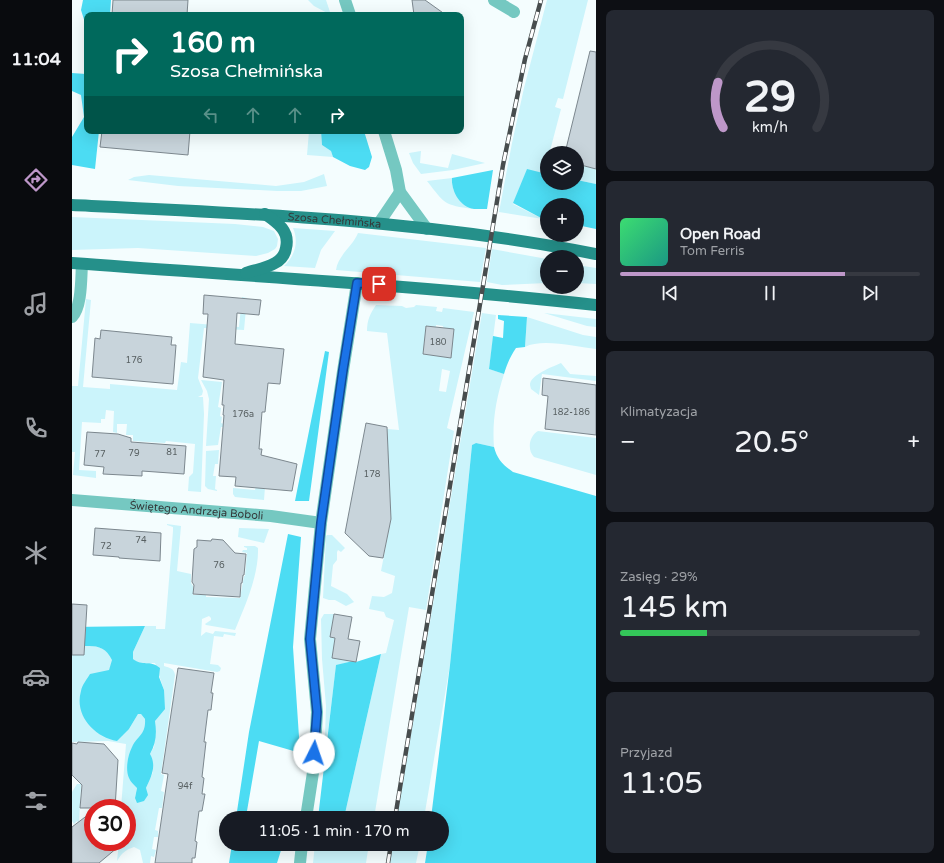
<!DOCTYPE html>
<html lang="pl">
<head>
<meta charset="utf-8">
<style>
  body { margin:0; font-family:"Varela Round",sans-serif; background:#242831; color:#f1f3f6; height:100vh; display:flex; flex-direction:column; font-size:15px; white-space:nowrap }
  * { box-sizing:border-box; margin:0 }
  p { font-size:13px; color:#9ea1a6 }
  .icon { flex:none; width:22px; height:22px; fill:none; stroke:currentColor; stroke-width:2; stroke-linecap:round; stroke-linejoin:round }
  .map { position:relative; flex:1; overflow:hidden }
  .details { display:flex; flex-direction:column; gap:10px; padding:10px; background:#0d0f14; width:348px }
  .details>* { flex:none }
  .top-card { position:absolute; left:12px; top:12px; width:380px; height:122px; border-radius:8px; box-shadow:0 4px 16px #0002; background:#00695c; color:#fff; overflow:hidden }
  .fabs { position:absolute; left:468px; top:146px; display:grid; gap:8px }
  .fabs a { display:grid; place-items:center; width:44px; height:44px; border-radius:50%; background:#171b24; box-shadow:0 4px 16px #0002; font-size:20px }
  .speed { position:absolute; left:12px; top:799px; display:flex; gap:8px; font-size:20px; font-weight:700; text-align:center }
  .speed>* { display:grid; place-content:center; width:52px; height:52px; border-radius:50%; background:#171b24; box-shadow:0 4px 16px #0002; line-height:1 }
  .speed .limit { border:6px solid #d22; background:#fff; color:#111 }
  .pin { position:absolute; display:grid; place-items:center; width:34px; height:34px; color:#fff; margin:-17px; border-radius:8px; box-shadow:0 2px 6px #0006 }
  .me { position:absolute; width:44px; margin:-22px; rotate:4deg; stroke-linejoin:round; filter:drop-shadow(0 0 3px #0008) }
  .turn { display:flex; align-items:center; gap:14px; height:84px; padding:0 20px; font-size:18px }
  .turn .icon { width:52px; height:52px; stroke-width:2.5 }
  .turn b { display:block; font-size:28px; line-height:34px }
  .lanes { display:flex; align-items:center; height:38px; padding:0 20px; background:#0003; justify-content:center; gap:20px; direction:ltr }
  .lanes .off { opacity:.35 }
  .big { font-size:30px; font-weight:600; line-height:1.1 }
  .details .widget { flex:1; display:flex; flex-direction:column; justify-content:center; gap:6px; min-width:0; padding:0 14px; border-radius:8px; background:#242831 }
  .details .dial { align-items:center; gap:0 }
  .dial svg { height:104px; overflow:visible; fill:none; stroke:#363941; stroke-width:7; stroke-linecap:round; text-anchor:middle }
  .dial text { fill:#f1f3f6; stroke:none }
  .song { display:flex; align-items:center; gap:12px }
  .cover { width:48px; height:48px; border-radius:6px; background:linear-gradient(135deg,hsl(140 70% 55%),hsl(170 70% 35%)) }
  .played { height:4px; border-radius:2px; background:linear-gradient(90deg,#be97c9 75%,#363941 75%) }
  .keys { display:flex; justify-content:space-around; direction:ltr }
  .heat { display:flex; justify-content:space-between; align-items:center; font-size:22px; direction:ltr }
  .charge { height:6px; border-radius:3px; background:linear-gradient(90deg,#34c759 29%,#363941 0) }
  .trip { position:absolute; left:147px; top:811px; width:230px; height:40px; border-radius:20px; background:#171b24; box-shadow:0 4px 16px #0002; font-weight:600; line-height:40px; text-align:center }
  main { display:flex; flex:1; min-height:0 }
  .menu { display:flex; flex-direction:column; width:72px; justify-content:space-around; align-items:center; background:#090b0e; color:#9ea1a6 }
  .menu .icon { width:28px; height:28px }
  .menu .selected { color:#be97c9 }
  .menu b { font-size:18px; color:#f1f3f6 }
  .map>svg:first-child { display:block }
</style>
</head>
<body>
<main>
<nav class="menu">
<b>11:04</b>
<svg class="icon selected" aria-label="directions" viewBox="0 0 24 24"><path d="M12 3l9 9-9 9-9-9zM9 14v-3h6M13 9l2 2-2 2"/></svg>
<svg class="icon" aria-label="music" viewBox="0 0 24 24"><path d="M9 18V5l10-2v13"/><circle cx="6" cy="18" r="3"/><circle cx="16" cy="16" r="3"/></svg>
<svg class="icon" aria-label="phone" viewBox="0 0 24 24"><path d="M5 4h4l2 5-3 2q2 4 5 5l2-3 5 2v4C11 20 4 13 5 4z"/></svg>
<svg class="icon" aria-label="climate" viewBox="0 0 24 24"><path d="M12 3v18M4 7l16 10M4 17L20 7"/></svg>
<svg class="icon" aria-label="car" viewBox="0 0 24 24"><path d="M5 17H2v-5l4-1 3-4h7l3 4 3 1v5h-3M9 17h6M6 11h13"/><circle cx="7" cy="17" r="2"/><circle cx="17" cy="17" r="2"/></svg>
<svg class="icon" aria-label="filters" viewBox="0 0 24 24"><path d="M4 7h16M4 17h16"/><circle cx="9" cy="7" r="2"/><circle cx="15" cy="17" r="2"/></svg>
</nav>
<div class="map">
<svg width="524" height="863" viewBox="0 0 524 863">
  <rect width="100%" height="100%" fill="#f4fdfe"/>
  <path fill="#cbf4fb" fill-rule="evenodd" d="M236,0H254L259,15L242,6Z
    M475,0H516L491,99L486,98L483,107L489,109L479,147L477,153H475V174L455,170L441,204L471,219L427,212L440,143L452,88Z
    M237,131H249L250,145L259,151L261,157L235,155Z
    M349,151L348,163L376,168L380,154L413,163L381,170L349,174L341,163L337,153Z
    M505,164L524,169V184L505,180Z
    M252,174L255,186L229,191H205L106,186L56,180L62,177L77,175L204,186L232,182Z
    M380,178C379,194 388,201 401,209C372,205 373,204 355,181Z
    M0,217L163,224L191,227L202,231L206,239L205,246L203,249L196,253L184,256L66,248L0,250Z
    M221,228L263,231L249,250L243,268L212,266C223,256 227,242 221,228Z
    M286,233L414,248L408,282L264,270C266,255 281,246 286,233Z
    M420,249L475,259V283L430,285L415,282Z
    M505,265L524,268V284L505,283Z
    M170,297L175,298L172,330L132,328L126,378L131,391L130,395L126,397H131L132,414L129,492L116,491L117,477L121,473L123,444L94,441L93,443L61,441V435H54L55,424H45V433L41,432L42,411L34,410L33,419H29V423L10,422L7,470L24,471V478L1,475L3,452H0V386H6L14,299L19,300L11,387L38,389V384L105,390L109,362L115,363L118,323L167,327Z
    M304,305L330,306L334,308L342,307L344,305L365,307L364,311L370,312L371,308L402,312L375,428L382,431L354,610L337,607L302,818H272L309,654L314,653L322,620L314,617L312,612L297,609L300,596L312,597L320,593L323,576L309,571L319,519L315,429L327,430L315,333L295,331C295,320 298,314 304,305ZM364,325L371,326L379,357L351,354L354,326L364,327ZM370,369L378,371L374,392L367,391Z
    M410,313L424,315L417,369L432,374C424,399 420,422 422,447L404,443L400,445L378,665L352,818H325Z
    M472,313L524,319V327L515,326Z
    M455,317L511,335L524,337V349C505,347 470,338 453,347Z
    M489,363L498,374L524,376V381L470,374L467,395L459,389L458,385C458,375 480,367 489,363Z
    M129,380L150,382L146,407L149,408L148,416L150,417L149,423L152,424L151,427H149L146,445L134,446L137,399L135,391Z
    M466,431L524,438V475L462,457C455,450 457,436 466,431Z
    M147,450L146,464H143L141,476H144L143,489L145,490V491L136,489L133,486L134,451Z
    M184,486L193,487L192,500L163,497L161,494V488L183,490Z
    M95,524L109,526L105,571L119,574V583L121,586V595H134V597L168,598L172,576H173L175,553L170,552L171,550H175V548L172,547V546H183L186,548C187,575 173,606 163,630L134,625L133,624L139,620V618L137,616L130,619L129,636L134,632L141,634L143,631L164,633L163,636L152,634L151,637L142,636L138,664L146,665L149,668L148,671L145,672L92,663V666C98,668 102,668 103,675L89,774L92,775L89,791L92,792L90,808H87L83,830L86,831V837H82L80,849L84,850L82,857L79,856L78,863H71L68,850L62,847C53,850 50,853 45,861L47,842H55V808H49L54,744L36,741L0,742V647C17,646 32,642 41,660L37,670L57,729L66,714H69L73,719L74,727L70,735L60,747L57,779L65,787L63,798L74,788L81,772L78,754L82,747L84,730L83,721L92,690L83,663H66L61,659V652L73,626H84V629H93L101,531V527L95,525Z
    M167,528L197,529L192,543L166,537Z
    M255,535H260L273,548L269,552L266,550L265,552V560L261,565L259,586L275,594L282,602L274,606L263,600H257L251,598L254,536Z
    M252,614H262L258,637L263,638L260,658L281,661L264,666L252,764L254,706L250,659L249,619Z
    M5,784H9L7,823L5,821L2,824L0,821V792Z
    M243,844H297L294,863H241Z
    M321,844H348L344,863H318Z"/>
  <path fill="#4cdcf3" d="M11,0H39L38,15H15V29L9,10Z
    M15,68V131H27L23,169L0,165V137L12,117L9,95L0,91V73L14,74Z
    M249,131H292L300,157L297,167L293,170L278,166L261,157L259,151L250,145Z
    M455,169L475,174V183H505V180L524,184V229L505,225V205H475V220L471,219L441,203Z
    M421,170L415,209C411,209 406,209 402,209C388,207 379,191 380,178Z
    M426,315L455,317L453,347L444,348C438,357 435,364 432,374L417,369L421,336L431,338L432,321L426,319Z
    M253,351L257,352L237,501H223Z
    M404,443L422,447C425,459 431,465 441,472L524,496V863H353L356,844H370V818H359L378,665L400,445Z
    M216,534L229,537L221,647L227,737L225,752L187,741L175,811L220,817L219,818H164L177,732Z
    M73,626L61,652V659C71,667 77,659 88,668L87,677L92,690L93,709L83,721C85,733 84,744 78,754C85,766 79,777 74,788L76,795L72,801L65,803L63,798L65,788C62,785 58,781 57,778C53,769 56,755 60,747C66,735 74,735 73,719L69,714H66L57,729L45,741C22,737 2,715 9,691C10,685 15,679 18,674L37,670L40,660C32,642 17,646 0,647V627Z
    M309,654L272,818H246L264,665L281,661L284,662Z
    M160,844H211L205,863H157Z"/>
  <path fill="#c8d4db" stroke="#7c878e" d="M41,0H116L115,15H40Z
    M340,0H353L374,15H342Z
    M518,51L524,52V169L505,164V153H493Z
    M30,131H118L116,155L28,147Z
    M132,295L189,300L187,315L165,313L163,344L212,349L208,384L196,383L193,412H190L187,449H190L189,455L225,464L220,491L163,486L164,477L147,476L152,415H151L152,405H150L152,380L131,377L136,314H131Z
    M354,326L382,329L379,358L351,354Z
    M29,330L100,337L99,345H104L101,384L20,377L23,338L28,339Z
    M471,378L524,385V435L473,429L476,396L470,395Z
    M294,423L315,427L319,519L311,558L297,556L273,533Z
    M15,432L46,434L59,438V442L114,446L112,474L70,471V476L31,474L32,467L12,465Z
    M23,528L89,533L88,561L47,558V557L21,555Z
    M140,539L151,540L163,553L174,554L172,575H171L170,583H169L168,597L121,594L122,585L120,582L122,549L125,547V540L139,541Z
    M0,604L15,605L12,655H0Z
    M262,614L280,617L276,639L288,641L284,662L260,658L263,638L258,637Z
    M106,668L142,673L139,693H141L139,710H136L132,742H134L130,777L132,778L130,794H133L130,811H127L123,841L125,842L123,858H120V863H83L96,774L90,773Z
    M6,742L32,744L46,760L43,808H8L10,785L0,775V743L5,744Z
    M21,811V842H52L27,863H0V827Z"/>
  <g fill="none" stroke-linecap="round" stroke-linejoin="round">
    <g stroke="#75c8c1" stroke-width="12">
      <path d="M273,0L278,15"/>
      <path d="M422,0L442,12"/>
      <path d="M312,131L324,170L328,192L355,229"/>
      <path d="M307,223L328,192"/>
      <path d="M0,317C10,306 9,279 10,264"/>
      <path id="s1" d="M0,500L199,516L249,523"/>
      <path d="M234,818L242,766L245,712L238,639L249,523L271,371L285,283"/>
      <path d="M228,863L230,844"/>
    </g>
    <g stroke="#25908a" stroke-width="12">
      <path id="s2" d="M0,205C175,213 351,220 524,254"/>
      <path d="M0,263C175,276 350,286 524,305"/>
      <path d="M174,273C183,270 195,268 203,263C209,260 213,254 214,248C218,231 206,223 193,214"/>
    </g>
    <g stroke="#474d4e" stroke-width="4.5">
      <path id="rail" d="M323,818L431,165L453,59L469,0
        M316,863L319,844"/>
    </g>
    <use href="#rail" stroke="#fff" stroke-width="3" stroke-dasharray="9" stroke-linecap="butt"/>
  </g>
  <g fill="none" stroke-linecap="round" stroke-linejoin="round">
    <g stroke="#114b97" stroke-width="10">
      <path id="route" d="M242,753L245,712L238,639L249,523L271,370L285,283L307,284"/>
    </g>
    <use href="#route" stroke="#1a73e8" stroke-width="7"/>
  </g>
  <g text-anchor="middle" stroke-width="3.5" stroke-linejoin="round" paint-order="stroke">
    <g font-size="9" fill="#586062">
      <text x="366" y="345">180</text>
      <text x="62" y="363">176</text>
      <text x="499" y="415">182-186</text>
      <text x="171" y="417">176a</text>
      <text x="100" y="455">81</text>
      <text x="62" y="456">79</text>
      <text x="28" y="457">77</text>
      <text x="300" y="477">178</text>
      <text x="69" y="543">74</text>
      <text x="34" y="549">72</text>
      <text x="147" y="568">76</text>
      <text x="113" y="789">94f</text>
    </g>
    <g font-size="11" fill="#33393a" stroke="#fff">
      <text dy="4" stroke="none"><textPath href="#s2" startOffset="263">Szosa Chełmińska</textPath></text>
      <text dy="4" stroke="none"><textPath href="#s1" startOffset="125">Świętego Andrzeja Boboli</textPath></text>
    </g>
  </g>
</svg>
<div class="fabs">
<a><svg class="icon" aria-label="layers" viewBox="0 0 24 24"><path d="M12 4l9 5-9 5-9-5zM3 14l9 5 9-5"/></svg></a>
<a>+</a>
<a>−</a>
</div>
<div class="speed"><div class="limit">30</div></div>
<div class="pin" style="left:307px;top:284px;background:#d93025"><svg class="icon" aria-label="arrive" viewBox="0 0 24 24"><path d="M6 21V4h12l-3 4 3 4H6"/></svg></div>
<svg class="me" style="left:242px;top:753px" viewBox="-20 -20 40 40"><circle r="19" fill="#fff"/><path d="M0-13L10 11 0 6-10 11z" fill="#1a73e8"/></svg>
<div class="trip">11:05 · 1 min · 170 m</div>
<div class="top-card">
<div class="turn"><svg class="icon" aria-label="right" viewBox="0 0 24 24"><path d="M7 20v-9h11M14 6l5 5-5 5"/></svg><div><b>160 m</b>Szosa Chełmińska</div></div>
<div class="lanes"><svg class="icon off" aria-label="left" viewBox="0 0 24 24"><path d="M17 20v-9H6M10 6l-5 5 5 5"/></svg><svg class="icon off" aria-label="ahead" viewBox="0 0 24 24"><path d="M12 20V5M6 11l6-6 6 6"/></svg><svg class="icon off" aria-label="ahead" viewBox="0 0 24 24"><path d="M12 20V5M6 11l6-6 6 6"/></svg><svg class="icon" aria-label="right" viewBox="0 0 24 24"><path d="M7 20v-9h11M14 6l5 5-5 5"/></svg></div>
</div>
</div>
<section class="details">
<div class="widget dial"><svg viewBox="0 0 100 80">
<path d="M14 69A42 42 0 1 1 86 69"/>
<path d="M14 69A42 42 0 0 1 10 34" stroke="#be97c9"/>
<text x="50" y="56" font-size="32" font-weight="700">29</text>
<text x="50" y="72" font-size="11">km/h</text>
</svg></div>
<div class="widget">
<div class="song"><i class="cover"></i><div><b>Open Road</b><p>Tom Ferris</p></div></div>
<div class="played"></div>
<div class="keys"><svg class="icon" aria-label="previous" viewBox="0 0 24 24"><path d="M18 5L8 12l10 7zM5 5v14"/></svg><svg class="icon" aria-label="pause" viewBox="0 0 24 24"><path d="M8 5v14M16 5v14"/></svg><svg class="icon" aria-label="next" viewBox="0 0 24 24"><path d="M6 5l10 7-10 7zM19 5v14"/></svg></div>
</div>
<div class="widget"><p>Klimatyzacja</p>
<div class="heat"><a>−</a><b class="big">20.5°</b><a>+</a></div>
</div>
<div class="widget"><p>Zasięg · 29%</p><b class="big">145 km</b><div class="charge"></div></div>
<div class="widget"><p>Przyjazd</p><b class="big">11:05</b></div>
</section>
</main>
</body>
</html>
